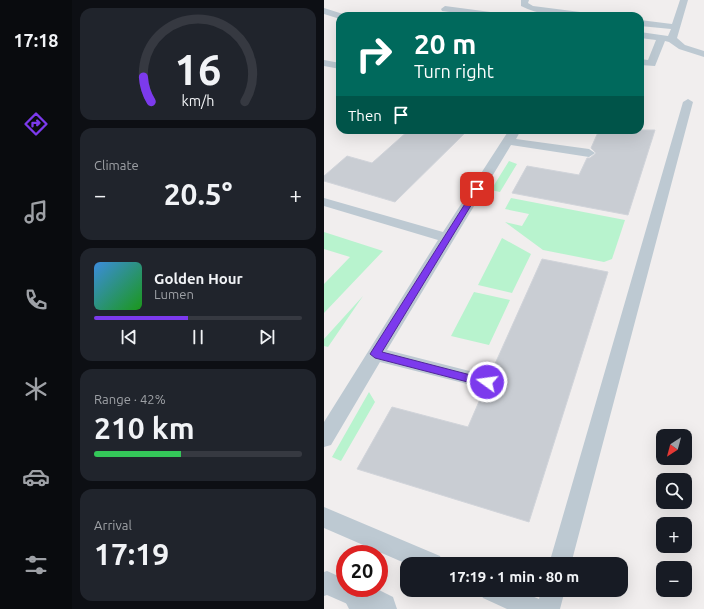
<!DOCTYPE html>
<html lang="en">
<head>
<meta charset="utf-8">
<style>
  body { margin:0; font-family:Ubuntu,sans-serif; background:#20242c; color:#f1f3f6; height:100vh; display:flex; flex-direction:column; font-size:15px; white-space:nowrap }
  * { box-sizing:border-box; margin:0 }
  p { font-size:13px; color:#9ea1a6 }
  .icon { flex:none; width:22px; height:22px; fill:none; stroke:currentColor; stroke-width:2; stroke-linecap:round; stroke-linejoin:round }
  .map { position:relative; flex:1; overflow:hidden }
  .side { display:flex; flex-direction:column; gap:8px; padding:8px; background:#0d0f14; width:252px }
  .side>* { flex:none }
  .top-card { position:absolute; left:12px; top:12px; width:308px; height:122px; border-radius:12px; box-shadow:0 4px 16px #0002; background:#00695c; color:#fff; overflow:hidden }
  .needle { width:26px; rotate:216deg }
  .buttons { position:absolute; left:332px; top:429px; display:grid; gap:8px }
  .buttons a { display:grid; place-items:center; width:36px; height:36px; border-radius:8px; background:#171b24; box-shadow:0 4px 16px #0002; font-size:20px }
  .speed { position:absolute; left:12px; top:545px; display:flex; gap:8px; font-size:20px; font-weight:700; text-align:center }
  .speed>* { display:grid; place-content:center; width:52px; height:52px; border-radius:50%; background:#171b24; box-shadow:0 4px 16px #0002; line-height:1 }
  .speed .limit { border:6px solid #d22; background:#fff; color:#111 }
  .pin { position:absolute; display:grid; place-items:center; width:34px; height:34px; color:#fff; margin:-17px; border-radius:8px; box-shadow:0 2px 6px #0006 }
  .me { position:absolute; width:44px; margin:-22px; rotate:284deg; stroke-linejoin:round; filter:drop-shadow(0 0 3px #0008) }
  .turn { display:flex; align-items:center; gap:14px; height:84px; padding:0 12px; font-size:18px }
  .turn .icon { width:52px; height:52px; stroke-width:2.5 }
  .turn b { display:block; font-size:28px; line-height:34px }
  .then { display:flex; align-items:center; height:38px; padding:0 12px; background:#0003; gap:8px; font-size:15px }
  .big { font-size:30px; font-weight:700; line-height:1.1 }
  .side .tile { flex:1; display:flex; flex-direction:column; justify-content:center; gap:6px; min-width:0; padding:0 14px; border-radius:12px; background:#20242c }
  .side .dial { align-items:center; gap:0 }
  .dial svg { height:104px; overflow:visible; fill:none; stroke:#363941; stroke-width:7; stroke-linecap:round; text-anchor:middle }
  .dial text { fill:#f1f3f6; stroke:none }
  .song { display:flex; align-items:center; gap:12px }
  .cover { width:48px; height:48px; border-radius:6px; background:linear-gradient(135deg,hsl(210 70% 55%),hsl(120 70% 35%)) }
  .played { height:4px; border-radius:2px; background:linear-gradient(90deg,#7c3aed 45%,#363941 45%) }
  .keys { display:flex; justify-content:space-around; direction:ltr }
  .heat { display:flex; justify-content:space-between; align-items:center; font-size:22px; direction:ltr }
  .charge { height:6px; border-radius:3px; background:linear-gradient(90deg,#34c759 42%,#363941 0) }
  .trip { position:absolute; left:76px; top:557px; width:228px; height:40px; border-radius:12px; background:#171b24; box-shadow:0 4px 16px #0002; font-weight:700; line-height:40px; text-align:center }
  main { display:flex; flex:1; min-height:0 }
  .tabs { display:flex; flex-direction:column; width:72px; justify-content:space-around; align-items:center; background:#090b0e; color:#9ea1a6 }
  .tabs .icon { width:28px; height:28px }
  .tabs .active { color:#7c3aed }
  .tabs b { font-size:18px; color:#f1f3f6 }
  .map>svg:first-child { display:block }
</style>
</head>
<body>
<main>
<nav class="tabs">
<b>17:18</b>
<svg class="icon active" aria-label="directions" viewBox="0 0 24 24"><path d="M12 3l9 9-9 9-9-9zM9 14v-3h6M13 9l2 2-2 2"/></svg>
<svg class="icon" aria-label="music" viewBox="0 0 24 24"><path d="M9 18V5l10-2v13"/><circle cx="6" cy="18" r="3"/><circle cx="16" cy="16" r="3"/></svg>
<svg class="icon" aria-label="phone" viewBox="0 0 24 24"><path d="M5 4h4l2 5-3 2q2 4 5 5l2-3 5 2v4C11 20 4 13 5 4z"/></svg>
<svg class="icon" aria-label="climate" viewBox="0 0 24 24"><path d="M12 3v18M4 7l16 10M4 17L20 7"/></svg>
<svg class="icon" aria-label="car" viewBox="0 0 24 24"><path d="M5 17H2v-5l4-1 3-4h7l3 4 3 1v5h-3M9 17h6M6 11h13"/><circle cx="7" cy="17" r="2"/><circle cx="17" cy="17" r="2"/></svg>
<svg class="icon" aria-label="filters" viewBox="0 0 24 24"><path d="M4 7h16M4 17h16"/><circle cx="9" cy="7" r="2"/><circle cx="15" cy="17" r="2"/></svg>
</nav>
<section class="side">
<div class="tile dial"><svg viewBox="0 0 100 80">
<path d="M14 69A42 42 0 1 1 86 69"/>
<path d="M14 69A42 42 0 0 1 8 50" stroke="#7c3aed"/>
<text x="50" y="56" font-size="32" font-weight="700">16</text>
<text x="50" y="72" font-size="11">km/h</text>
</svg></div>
<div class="tile"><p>Climate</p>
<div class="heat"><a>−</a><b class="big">20.5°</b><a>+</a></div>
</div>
<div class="tile">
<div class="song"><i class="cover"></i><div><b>Golden Hour</b><p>Lumen</p></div></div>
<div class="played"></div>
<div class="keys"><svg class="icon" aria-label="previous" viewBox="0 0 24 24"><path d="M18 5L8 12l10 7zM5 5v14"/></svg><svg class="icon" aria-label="pause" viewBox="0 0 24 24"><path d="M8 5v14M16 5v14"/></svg><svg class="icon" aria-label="next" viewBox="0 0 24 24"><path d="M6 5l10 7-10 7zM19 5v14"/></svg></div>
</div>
<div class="tile"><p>Range · 42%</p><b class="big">210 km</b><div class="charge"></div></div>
<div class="tile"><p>Arrival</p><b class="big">17:19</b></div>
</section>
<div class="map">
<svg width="380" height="609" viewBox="0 0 380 609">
  <rect width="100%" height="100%" fill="#f1eeee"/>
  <path fill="#b8f3ce" d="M185,161L193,164L176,192L167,190Z
    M187,198L301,220L288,259L280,262L219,250L181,222L198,226L205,214L181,209Z
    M0,232L59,251L0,313V284L26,257L0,249Z
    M178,238L207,254L188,293L154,285Z
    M150,292L186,300L165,345L127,336Z
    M39,296L4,347L0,346V339Z
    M45,392L51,402L17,461L8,457Z"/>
  <path fill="#c9cdd3" stroke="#d1d4da" d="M85,130H144L71,202L0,181V176L23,156L48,163Z
    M275,130H331L304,215L188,193L203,166L255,175L263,158H266L272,153L267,148Z
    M218,259L284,272L205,522L33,469L68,407L144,427L160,390L169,388L173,383L170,376L166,375Z"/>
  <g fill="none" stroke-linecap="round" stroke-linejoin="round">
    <path fill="#bdc9d2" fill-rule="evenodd" d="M197,0H205L204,3L209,6L264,13L268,16C246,16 217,17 197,6Z
      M356,0H364L353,38L361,45L380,51V57L355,49L345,42L341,41L331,66L316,65V59L324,60L332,40L316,38V32L344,36L347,29L316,26V20L348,24Z
      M121,6L174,13L178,16H154L118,11L117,9Z
      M0,8L19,14L20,16H16V19L0,14Z
      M0,60L16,63V69L0,66Z
      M364,99L369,102L247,564H225L359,102Z
      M185,130H197L192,139L265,149L271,153L265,157L187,145L63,350L169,377L172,382L169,387L163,389L56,362L7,445L0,447V422L114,240L0,206V198L119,232Z
      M0,507L116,556L119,564H83L0,528Z
      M3,571L21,579V588L43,589L47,597L43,605L35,609L3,595L0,596V572Z
      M155,590H194L215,599L217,590H241L236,609H183L159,598Z"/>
    <path fill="#bdc9d2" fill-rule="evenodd" d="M23,588H51L69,597L73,609H25L19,597Z"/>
  </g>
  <path fill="#7c3aed" stroke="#51269a" d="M151,188L157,189L58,352L166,380L168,382L163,387L51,358L46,354Z"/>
</svg>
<div class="buttons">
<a><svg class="needle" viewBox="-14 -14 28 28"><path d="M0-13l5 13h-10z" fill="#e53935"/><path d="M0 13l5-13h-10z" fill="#9ea1a6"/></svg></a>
<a><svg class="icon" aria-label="search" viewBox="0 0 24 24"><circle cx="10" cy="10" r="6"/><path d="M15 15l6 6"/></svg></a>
<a>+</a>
<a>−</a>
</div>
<div class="speed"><div class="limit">20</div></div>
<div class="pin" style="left:153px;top:189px;background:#d93025"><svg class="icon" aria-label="arrive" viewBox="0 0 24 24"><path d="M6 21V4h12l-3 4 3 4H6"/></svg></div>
<svg class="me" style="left:163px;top:382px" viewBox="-20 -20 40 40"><circle r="17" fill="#7c3aed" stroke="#fff" stroke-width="3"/><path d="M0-11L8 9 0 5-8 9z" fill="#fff"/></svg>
<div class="trip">17:19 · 1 min · 80 m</div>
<div class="top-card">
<div class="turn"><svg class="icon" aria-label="right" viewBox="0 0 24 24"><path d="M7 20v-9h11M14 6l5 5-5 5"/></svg><div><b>20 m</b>Turn right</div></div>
<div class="then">Then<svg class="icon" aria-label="arrive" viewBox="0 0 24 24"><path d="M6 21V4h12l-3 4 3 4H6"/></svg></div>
</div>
</div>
</main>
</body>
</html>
